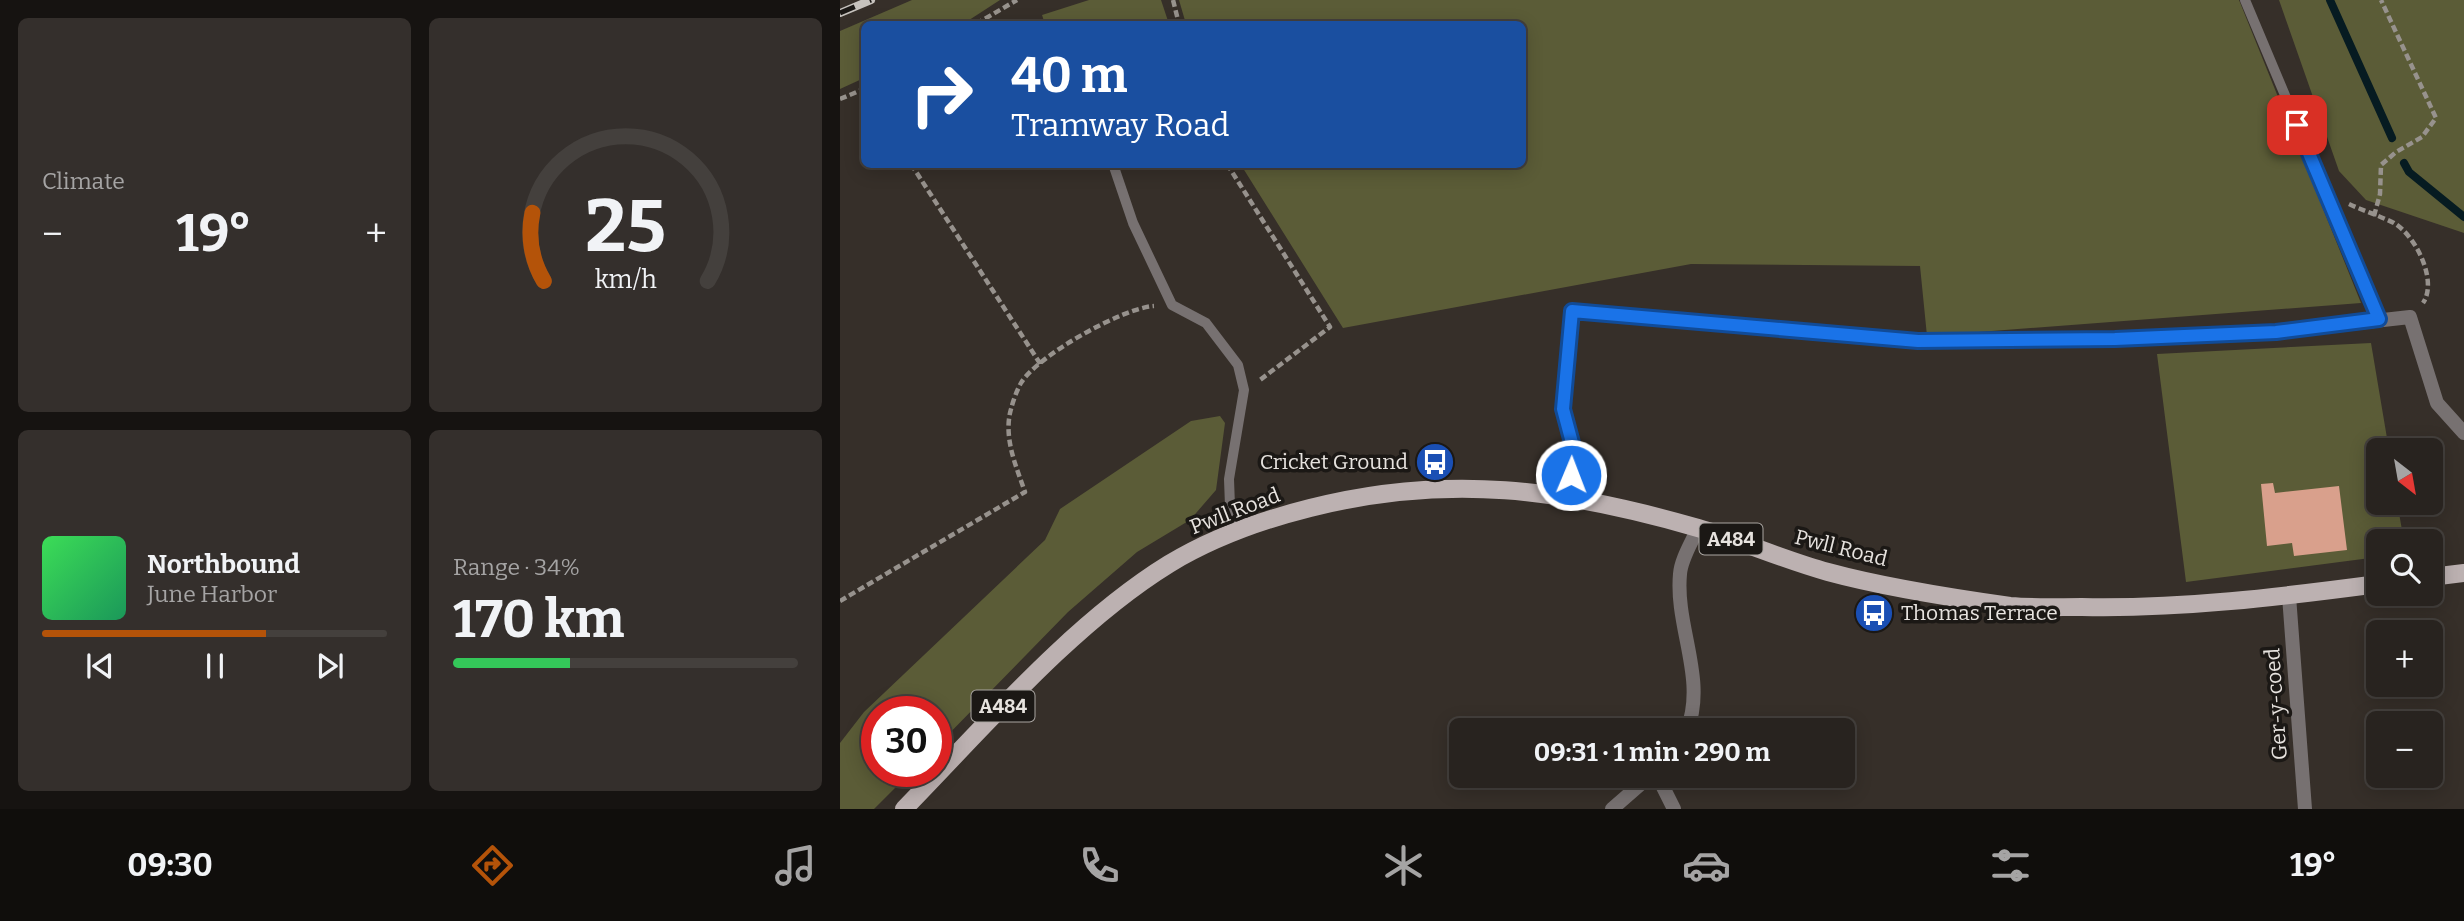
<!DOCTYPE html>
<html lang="en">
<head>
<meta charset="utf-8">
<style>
  body { margin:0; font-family:Bitter,serif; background:#342f2c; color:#f1f3f6; height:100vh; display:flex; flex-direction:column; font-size:26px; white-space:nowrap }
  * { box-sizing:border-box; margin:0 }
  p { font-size:23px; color:#a5a4a4 }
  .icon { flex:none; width:38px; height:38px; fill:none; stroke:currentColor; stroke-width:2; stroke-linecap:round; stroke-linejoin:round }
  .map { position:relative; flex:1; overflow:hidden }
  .panel { display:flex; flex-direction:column; gap:18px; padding:18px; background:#161311; width:840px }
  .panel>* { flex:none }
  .guide { position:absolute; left:21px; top:21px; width:665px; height:147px; border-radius:10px; box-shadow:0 4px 18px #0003,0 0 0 2px #44403d; background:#1a4fa0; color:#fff; overflow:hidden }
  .needle { width:46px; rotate:149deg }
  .fabs { position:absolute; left:1526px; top:438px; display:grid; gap:14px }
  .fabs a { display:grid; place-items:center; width:77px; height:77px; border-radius:10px; background:#28231f; box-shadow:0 4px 18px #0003,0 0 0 2px #44403d; font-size:35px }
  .speed { position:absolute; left:21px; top:696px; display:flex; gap:14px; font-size:35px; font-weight:700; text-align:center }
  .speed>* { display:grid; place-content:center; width:91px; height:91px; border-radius:50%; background:#28231f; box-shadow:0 4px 18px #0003,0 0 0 2px #44403d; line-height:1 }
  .speed .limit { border:10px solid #d22; background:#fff; color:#111 }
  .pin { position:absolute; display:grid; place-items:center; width:60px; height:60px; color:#fff; margin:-30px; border-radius:14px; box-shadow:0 4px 10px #0006 }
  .me { position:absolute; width:77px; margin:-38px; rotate:1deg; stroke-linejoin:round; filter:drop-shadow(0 0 5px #0008) }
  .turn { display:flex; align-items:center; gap:24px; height:147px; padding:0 35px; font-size:32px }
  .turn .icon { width:91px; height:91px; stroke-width:2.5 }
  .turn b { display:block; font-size:49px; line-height:60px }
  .big { font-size:52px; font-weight:700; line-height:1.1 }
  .panel .card { flex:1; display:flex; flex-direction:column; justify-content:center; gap:10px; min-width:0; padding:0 24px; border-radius:10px; background:#342f2c }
  .panel .dial { align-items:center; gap:0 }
  .dial svg { height:182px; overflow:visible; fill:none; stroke:#44403d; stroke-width:7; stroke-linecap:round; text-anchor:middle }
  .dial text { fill:#f1f3f6; stroke:none }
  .song { display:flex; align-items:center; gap:21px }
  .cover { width:84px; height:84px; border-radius:10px; background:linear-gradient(135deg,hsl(130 70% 55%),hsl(150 70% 35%)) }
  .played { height:7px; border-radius:4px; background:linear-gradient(90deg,#b45309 65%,#44403d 65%) }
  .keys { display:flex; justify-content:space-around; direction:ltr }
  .heat { display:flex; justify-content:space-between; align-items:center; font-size:38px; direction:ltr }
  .charge { height:10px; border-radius:5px; background:linear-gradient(90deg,#34c759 34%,#44403d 0) }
  .panel .tiles { flex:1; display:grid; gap:18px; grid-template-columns:repeat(2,1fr) }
  .trip { position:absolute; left:609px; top:718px; width:406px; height:70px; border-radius:10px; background:#28231f; box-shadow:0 4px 18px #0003,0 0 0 2px #44403d; font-weight:700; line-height:70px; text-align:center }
  .tabs { display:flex; height:112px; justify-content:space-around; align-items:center; background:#100e0c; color:#a5a4a4 }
  .tabs .icon { width:49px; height:49px }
  .tabs .selected { color:#b45309 }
  .tabs b { font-size:32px; color:#f1f3f6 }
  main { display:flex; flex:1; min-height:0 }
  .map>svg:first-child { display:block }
</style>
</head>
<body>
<main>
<section class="panel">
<div class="tiles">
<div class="card"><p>Climate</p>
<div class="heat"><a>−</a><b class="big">19°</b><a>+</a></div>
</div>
<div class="card dial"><svg viewBox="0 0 100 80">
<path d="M14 69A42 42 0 1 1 86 69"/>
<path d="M14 69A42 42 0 0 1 9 39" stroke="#b45309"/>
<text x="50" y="56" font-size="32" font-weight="700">25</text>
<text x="50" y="72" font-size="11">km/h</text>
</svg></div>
<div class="card">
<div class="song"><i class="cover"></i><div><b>Northbound</b><p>June Harbor</p></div></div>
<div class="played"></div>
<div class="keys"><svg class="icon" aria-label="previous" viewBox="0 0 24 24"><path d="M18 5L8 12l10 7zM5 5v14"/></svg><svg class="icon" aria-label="pause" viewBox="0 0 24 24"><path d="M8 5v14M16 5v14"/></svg><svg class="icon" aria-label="next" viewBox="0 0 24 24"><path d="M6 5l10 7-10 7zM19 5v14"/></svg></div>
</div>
<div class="card"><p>Range · 34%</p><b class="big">170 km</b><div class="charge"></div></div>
</div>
</section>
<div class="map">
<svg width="1624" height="809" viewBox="0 0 1624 809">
  <rect width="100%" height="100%" fill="#362f29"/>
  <path fill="#5b5c37" d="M72,0H160L123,24H24V78L0,89V31Z
    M249,0H321L329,24H205L202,15Z
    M339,0H1399L1521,303L1087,336L1080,266L851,264L503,328L401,165L682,164V24H346Z
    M1439,0H1624V233L1526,200L1499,171Z
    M1531,343L1549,450H1538V502H1557L1564,541H1538V557L1346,582L1317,354Z
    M380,416L385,423L376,490L350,520L297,552L228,612L96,747V712H37V772H71L34,809H0V743L24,712L205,540L220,509L351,421Z"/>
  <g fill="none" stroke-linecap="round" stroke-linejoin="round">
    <path stroke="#061b21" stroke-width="8" d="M1490,0L1552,138
      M1564,163L1569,172L1624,217"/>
  </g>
  <path fill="#d9a08c" d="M1433,483L1435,493L1499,486L1507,550L1454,556L1452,543L1427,546L1421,484Z"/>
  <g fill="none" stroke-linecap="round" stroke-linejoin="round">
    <path stroke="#97928d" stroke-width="4.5" stroke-dasharray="7 3.5" stroke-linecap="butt" d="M333,0L339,24
      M136,24L177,0
      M0,99L24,89
      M71,164L201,365
      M387,164L490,327L420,380
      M1509,204C1524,211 1540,216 1554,223C1576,236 1598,281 1583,303
      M1534,216L1540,194L1541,165L1556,152L1582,137L1596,118L1541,0
      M0,601L185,492C176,466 163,437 171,409C173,401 177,390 181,383C197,356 282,308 314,306"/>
    <path stroke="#777171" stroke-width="10" d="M1405,0L1539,319
      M273,164L293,223L332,305L366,323L398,365L404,390L389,479L391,533
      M1078,341L1275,339L1436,332"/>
    <path stroke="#777171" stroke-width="14" d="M1436,332L1570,317L1597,403L1624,433
      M727,497L735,454L723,409L732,311L1078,341
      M1449,596L1465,809
      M847,730C867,679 835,627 840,574C841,559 852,542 858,528
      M817,775L834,809
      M772,809L811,775"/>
    <path stroke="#bcb1b1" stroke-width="18" d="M1591,577L1624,573
      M64,809C143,728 233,623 329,564C372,538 422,520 470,508C608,473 723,489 858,528C902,541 944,560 988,572C1043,587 1113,598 1170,606C1193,608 1218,607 1242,607C1341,609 1440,597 1538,584"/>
    <g stroke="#c6c2bd" stroke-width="8">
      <path id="rail" d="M0,13L31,0"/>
    </g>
    <use href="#rail" stroke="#1b1815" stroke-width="5" stroke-dasharray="16" stroke-linecap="butt"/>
  </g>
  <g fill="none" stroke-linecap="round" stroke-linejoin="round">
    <g stroke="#114b97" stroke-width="18">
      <path id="route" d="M731,475L735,454L723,409L732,311L1078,341L1275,339L1436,332L1539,319L1457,125"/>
    </g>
    <use href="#route" stroke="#1a73e8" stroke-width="12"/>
  </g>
  <defs>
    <g id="bus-disc" transform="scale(2.0125)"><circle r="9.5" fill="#1a4fb4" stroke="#1b1815"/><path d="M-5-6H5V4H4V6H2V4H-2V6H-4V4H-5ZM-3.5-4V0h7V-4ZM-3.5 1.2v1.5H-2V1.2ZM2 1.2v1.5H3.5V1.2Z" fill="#fff"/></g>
  </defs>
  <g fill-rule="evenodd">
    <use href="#bus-disc" x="595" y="462"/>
    <use href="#bus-disc" x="1034" y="613"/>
  </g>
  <g text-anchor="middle" stroke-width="7" stroke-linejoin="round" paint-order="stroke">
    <g fill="#1b1815" stroke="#aaa6a2" stroke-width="2">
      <rect x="859.5" y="523.5" width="63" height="31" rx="5"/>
      <rect x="131.5" y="690.5" width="63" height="31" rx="5"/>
    </g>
    <g font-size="19" font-weight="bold" fill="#e7e3df">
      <text x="891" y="546">A484</text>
      <text x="163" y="713">A484</text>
    </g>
    <g font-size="21" fill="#e7e3df" stroke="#1b1815" text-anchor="end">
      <text x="568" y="469">Cricket Ground</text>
      <text x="1061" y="620" text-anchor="start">Thomas Terrace</text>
    </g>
    <g font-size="21" fill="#e7e3df" stroke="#1b1815">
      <text transform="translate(395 511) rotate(-21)" y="7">Pwll Road</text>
      <text transform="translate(1001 548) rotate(14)" y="7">Pwll Road</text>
      <text transform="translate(1436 704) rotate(-94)" y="7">Ger-y-coed</text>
    </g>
  </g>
</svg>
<div class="fabs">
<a><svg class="needle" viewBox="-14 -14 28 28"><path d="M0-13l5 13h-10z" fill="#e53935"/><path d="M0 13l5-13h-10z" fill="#a5a4a4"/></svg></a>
<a><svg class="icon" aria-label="search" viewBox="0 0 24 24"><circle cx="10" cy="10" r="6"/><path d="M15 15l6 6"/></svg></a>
<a>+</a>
<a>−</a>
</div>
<div class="speed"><div class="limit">30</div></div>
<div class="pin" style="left:1457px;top:125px;background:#d93025"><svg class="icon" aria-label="arrive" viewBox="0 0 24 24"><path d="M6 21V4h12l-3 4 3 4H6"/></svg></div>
<svg class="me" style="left:731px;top:475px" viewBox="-20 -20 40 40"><circle r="17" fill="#1a73e8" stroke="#fff" stroke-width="3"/><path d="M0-11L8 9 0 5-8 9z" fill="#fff"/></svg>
<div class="trip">09:31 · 1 min · 290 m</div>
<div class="guide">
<div class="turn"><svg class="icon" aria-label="right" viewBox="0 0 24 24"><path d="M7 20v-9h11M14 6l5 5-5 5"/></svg><div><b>40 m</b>Tramway Road</div></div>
</div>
</div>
</main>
<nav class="tabs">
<b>09:30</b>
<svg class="icon selected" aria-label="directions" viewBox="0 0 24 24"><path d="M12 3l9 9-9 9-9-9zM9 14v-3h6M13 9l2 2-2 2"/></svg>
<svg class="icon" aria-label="music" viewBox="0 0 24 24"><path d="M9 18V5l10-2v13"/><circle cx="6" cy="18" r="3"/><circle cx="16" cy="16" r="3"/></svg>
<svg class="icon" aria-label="phone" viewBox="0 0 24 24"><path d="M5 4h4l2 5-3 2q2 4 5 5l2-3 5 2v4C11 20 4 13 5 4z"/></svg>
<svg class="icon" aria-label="climate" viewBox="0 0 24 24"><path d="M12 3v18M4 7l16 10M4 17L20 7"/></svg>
<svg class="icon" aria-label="car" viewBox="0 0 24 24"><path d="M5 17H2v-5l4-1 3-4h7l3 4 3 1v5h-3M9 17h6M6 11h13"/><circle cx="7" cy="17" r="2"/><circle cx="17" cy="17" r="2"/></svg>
<svg class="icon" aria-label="filters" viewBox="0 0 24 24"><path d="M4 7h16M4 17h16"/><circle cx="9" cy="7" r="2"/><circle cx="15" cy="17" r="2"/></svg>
<b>19°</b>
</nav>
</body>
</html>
